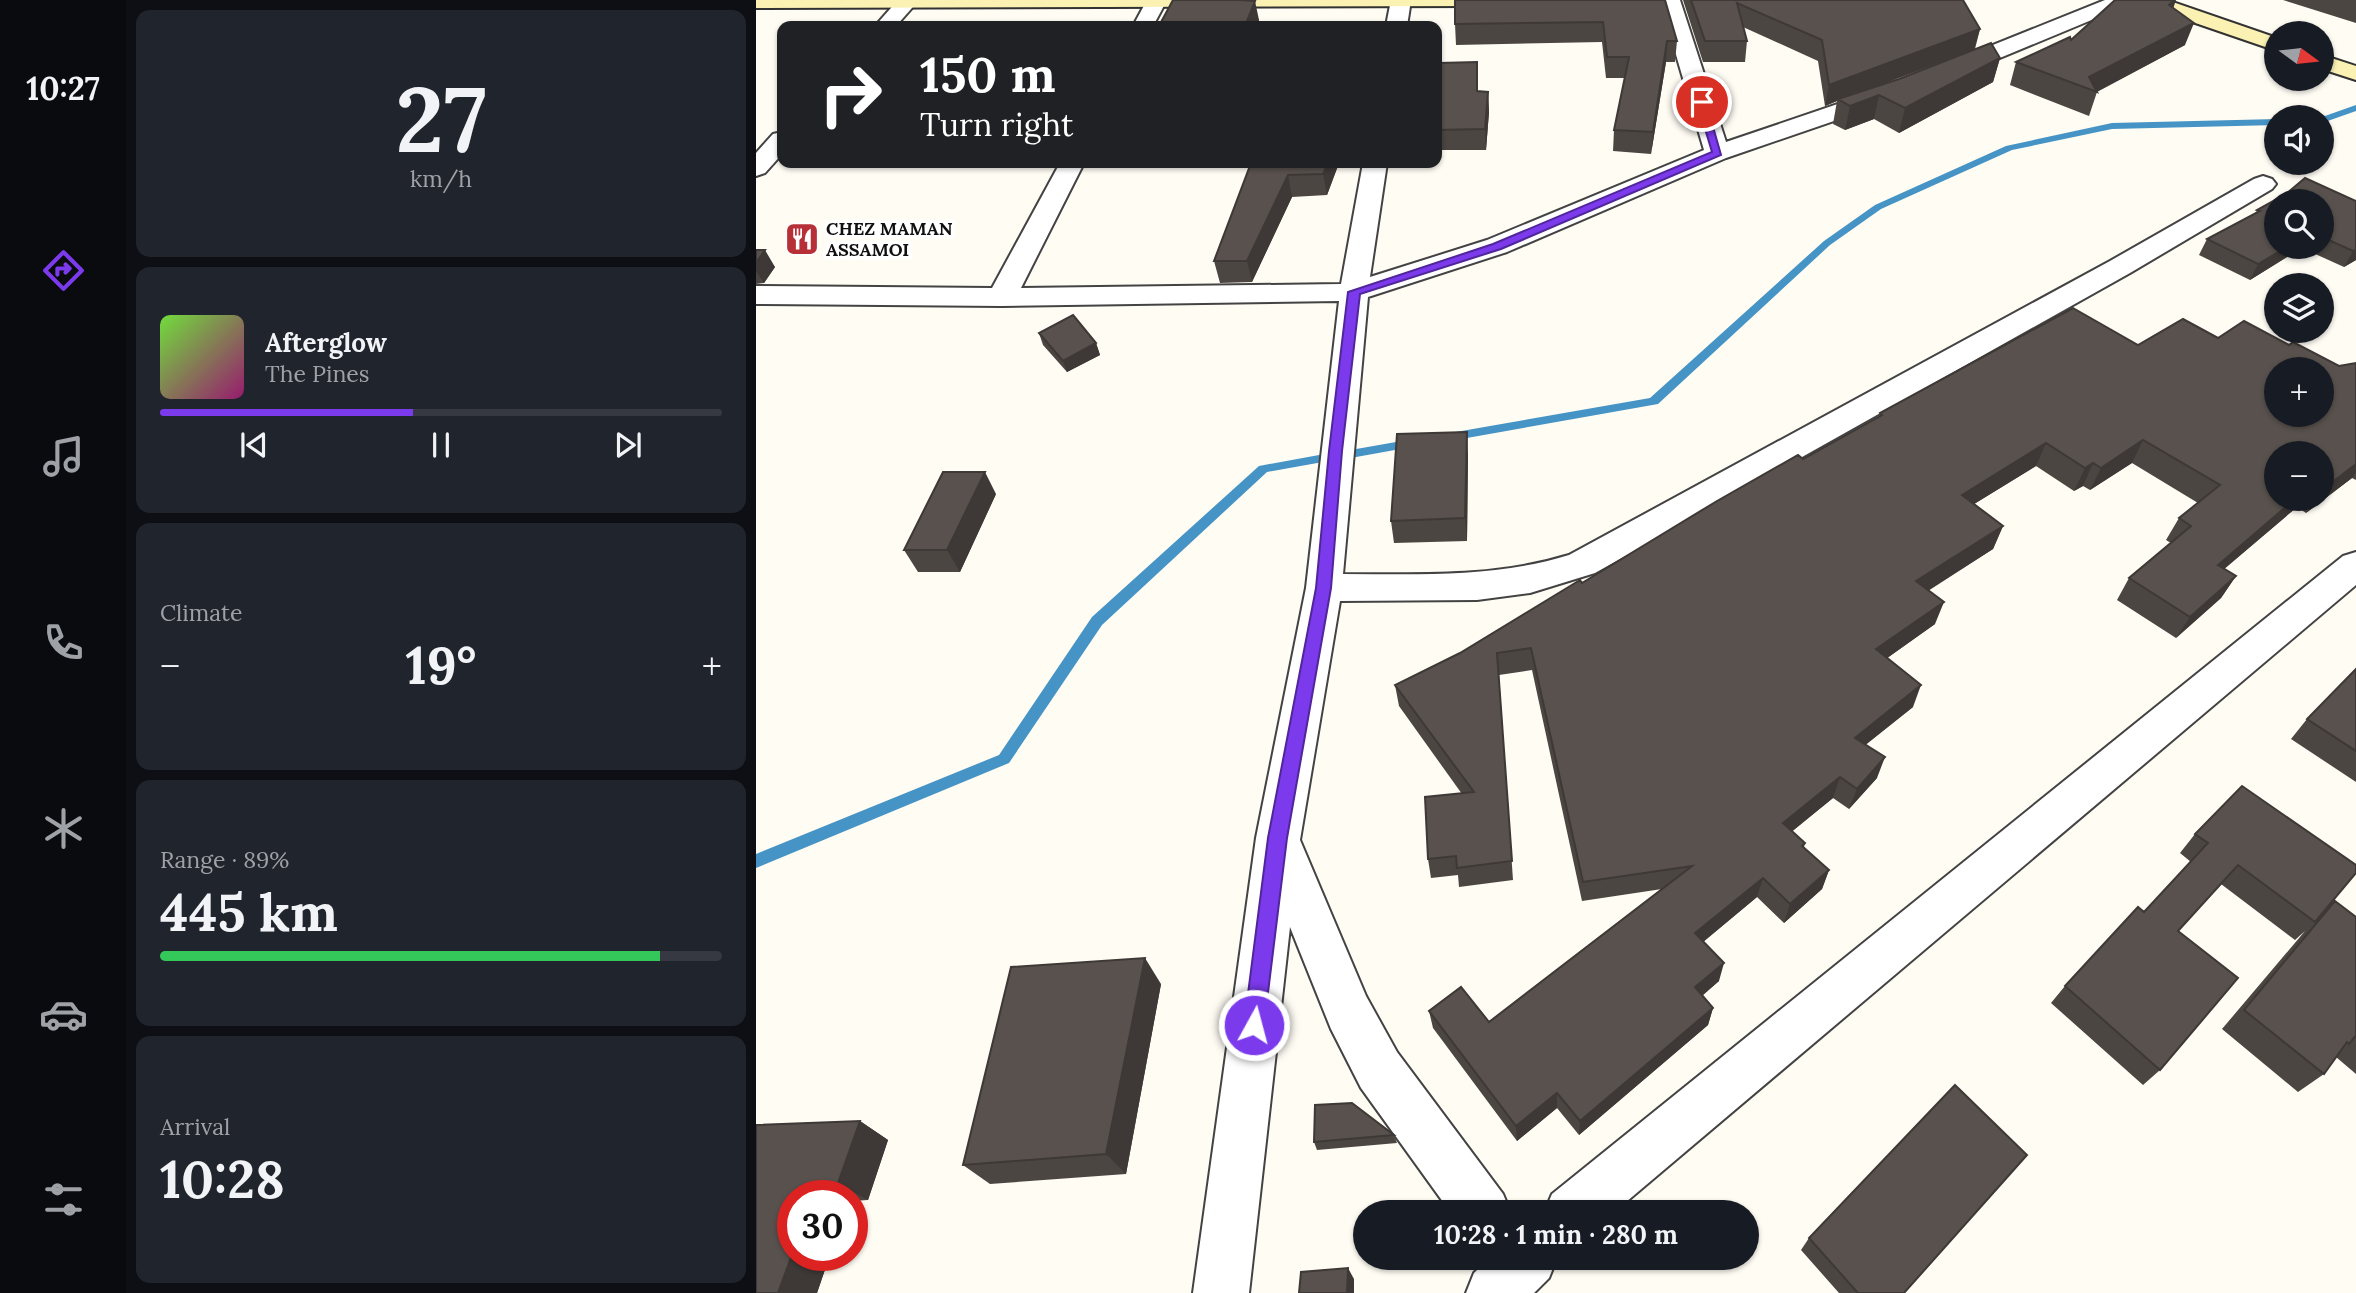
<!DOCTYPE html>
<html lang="en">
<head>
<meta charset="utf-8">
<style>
  body { margin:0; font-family:Lora,serif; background:#20242c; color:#f1f3f6; height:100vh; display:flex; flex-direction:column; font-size:26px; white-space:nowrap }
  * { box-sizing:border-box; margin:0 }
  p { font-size:23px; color:#9ea1a6 }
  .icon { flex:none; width:38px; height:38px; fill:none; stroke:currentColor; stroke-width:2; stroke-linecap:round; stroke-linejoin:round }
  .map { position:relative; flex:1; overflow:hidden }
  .details { display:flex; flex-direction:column; gap:10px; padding:10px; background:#0d0f14; width:630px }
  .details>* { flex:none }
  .guide { position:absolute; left:21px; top:21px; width:665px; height:147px; border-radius:14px; box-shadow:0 2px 5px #0004; background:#202124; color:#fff; overflow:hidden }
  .needle { width:46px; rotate:105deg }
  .fabs { position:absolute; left:1508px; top:21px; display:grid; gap:14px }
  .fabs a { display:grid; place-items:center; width:70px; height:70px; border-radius:50%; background:#171b24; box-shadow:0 2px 5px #0004; font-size:35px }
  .speed { position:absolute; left:21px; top:1180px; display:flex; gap:14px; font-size:35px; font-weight:700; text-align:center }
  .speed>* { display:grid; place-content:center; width:91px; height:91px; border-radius:50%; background:#171b24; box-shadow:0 2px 5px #0004; line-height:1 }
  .speed .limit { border:10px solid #d22; background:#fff; color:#111 }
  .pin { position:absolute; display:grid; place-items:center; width:60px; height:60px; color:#fff; margin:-30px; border:4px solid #fff; border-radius:50%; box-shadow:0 2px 7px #0007 }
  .me { position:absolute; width:77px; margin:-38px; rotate:7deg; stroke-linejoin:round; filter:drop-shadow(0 0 5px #0008) }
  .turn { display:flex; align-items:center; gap:24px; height:147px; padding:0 28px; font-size:32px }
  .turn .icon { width:91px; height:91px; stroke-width:2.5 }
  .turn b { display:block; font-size:49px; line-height:60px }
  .big { font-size:52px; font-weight:700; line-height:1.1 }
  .details .card { flex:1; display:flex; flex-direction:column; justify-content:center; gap:10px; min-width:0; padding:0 24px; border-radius:14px; background:#20242c }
  .details .dial { align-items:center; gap:0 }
  .dial b { font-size:91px; line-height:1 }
  .song { display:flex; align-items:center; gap:21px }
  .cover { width:84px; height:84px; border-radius:10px; background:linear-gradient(135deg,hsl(100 70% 55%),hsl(320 70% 35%)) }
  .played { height:7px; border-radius:4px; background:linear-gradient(90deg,#7c3aed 45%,#363941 45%) }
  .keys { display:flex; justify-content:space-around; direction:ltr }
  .heat { display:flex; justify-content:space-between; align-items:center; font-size:38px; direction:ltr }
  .charge { height:10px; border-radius:5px; background:linear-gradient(90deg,#34c759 89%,#363941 0) }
  .trip { position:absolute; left:597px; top:1200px; width:406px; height:70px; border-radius:35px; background:#171b24; box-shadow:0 2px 5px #0004; font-weight:700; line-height:70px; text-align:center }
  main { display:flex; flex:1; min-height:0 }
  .tabs { display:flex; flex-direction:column; width:126px; justify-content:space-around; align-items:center; background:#090b0e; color:#9ea1a6 }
  .tabs .icon { width:49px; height:49px }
  .tabs .on { color:#7c3aed }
  .tabs b { font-size:32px; color:#f1f3f6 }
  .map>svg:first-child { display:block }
</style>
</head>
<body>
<main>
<nav class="tabs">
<b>10:27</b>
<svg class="icon on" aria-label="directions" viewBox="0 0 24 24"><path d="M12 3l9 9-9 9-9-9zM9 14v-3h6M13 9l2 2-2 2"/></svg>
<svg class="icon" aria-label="music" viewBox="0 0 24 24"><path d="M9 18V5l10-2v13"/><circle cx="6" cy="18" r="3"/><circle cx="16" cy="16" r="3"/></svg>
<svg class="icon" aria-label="phone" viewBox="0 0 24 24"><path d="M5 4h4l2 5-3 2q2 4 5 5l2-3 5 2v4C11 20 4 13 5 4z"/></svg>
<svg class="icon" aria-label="climate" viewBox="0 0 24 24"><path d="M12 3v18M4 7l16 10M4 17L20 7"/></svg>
<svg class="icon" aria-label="car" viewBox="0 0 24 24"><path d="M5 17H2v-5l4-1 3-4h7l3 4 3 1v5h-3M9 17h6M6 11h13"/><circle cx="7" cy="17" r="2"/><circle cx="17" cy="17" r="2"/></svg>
<svg class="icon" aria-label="filters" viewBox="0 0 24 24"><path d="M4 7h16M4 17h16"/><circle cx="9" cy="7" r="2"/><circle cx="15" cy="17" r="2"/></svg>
</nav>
<section class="details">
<div class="card dial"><b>27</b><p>km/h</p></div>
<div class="card">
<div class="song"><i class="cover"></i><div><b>Afterglow</b><p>The Pines</p></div></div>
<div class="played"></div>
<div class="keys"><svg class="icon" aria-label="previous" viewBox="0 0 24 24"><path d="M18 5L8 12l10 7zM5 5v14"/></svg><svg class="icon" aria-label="pause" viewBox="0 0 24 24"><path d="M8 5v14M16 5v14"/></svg><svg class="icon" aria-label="next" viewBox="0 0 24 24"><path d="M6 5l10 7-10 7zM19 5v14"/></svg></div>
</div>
<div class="card"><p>Climate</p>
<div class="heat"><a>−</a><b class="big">19°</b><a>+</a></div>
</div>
<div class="card"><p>Range · 89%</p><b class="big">445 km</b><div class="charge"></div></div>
<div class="card"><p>Arrival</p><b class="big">10:28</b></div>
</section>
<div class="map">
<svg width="1600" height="1293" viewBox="0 0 1600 1293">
  <rect width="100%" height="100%" fill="#fefcf3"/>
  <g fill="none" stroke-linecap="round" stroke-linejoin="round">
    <path fill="#4693c5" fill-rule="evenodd" d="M1600,105V111L1566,123V117Z
      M1521,119V125L1356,129L1256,150L1125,209L1074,245L902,404L694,441L688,437L694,433L894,398L1068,241L1119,205L1250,146L1356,123Z
      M657,439L663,443L661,446L589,459L583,455L589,451Z
      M574,453L580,457L578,460L511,472L346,625L253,763L0,868V854L243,755L336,617L503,466Z"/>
    <g stroke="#434343" stroke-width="4">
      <path id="street" d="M142,0H163L140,26H119Z
        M391,0H411L397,26H377Z
        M635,0H655L651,26H630Z
        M904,0H924L970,142L1120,91H1136L1140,96L1136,101L970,158L751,252L612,297L587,574C665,574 738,578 813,555L1354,261L1498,179L1507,176L1516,179L1520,184L1516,189L1374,273L839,573L774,593L721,600L584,601L544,840L610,996L641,1052L747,1194L755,1213H695L605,1088L575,1029L534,927L493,1293H437L500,838L550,588L583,301L246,306L0,304V286L236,288L304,163H328L265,288L585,284L607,163H631L614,277L731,240L948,150Z
        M1349,0H1377L1374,4L1198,77H1182L1179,72L1182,67Z
        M26,132V154L9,173L0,176V153L17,134Z
        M1600,552V585L857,1213H788L796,1194L1587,556Z
        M733,1258H801L793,1278L778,1293H710L718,1273Z"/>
    </g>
    <g stroke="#323232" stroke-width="4">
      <path id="secondary" d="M0,0H738L735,4L728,6L0,8Z
        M1381,0H1411L1521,38V51L1384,4Z
        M1566,55L1600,66V80L1566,69Z"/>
    </g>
    <use href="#street" fill="#fff" fill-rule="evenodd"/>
    <use href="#secondary" fill="#faf1b3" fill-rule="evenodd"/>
  </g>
  <path fill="#4c4642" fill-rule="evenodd" d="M417,0H489L503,20L501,26H405L404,24Z
    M908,0L921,41L919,62H910L895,154L857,151L858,130L869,78H850L846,42L700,45L699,24Z
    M927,0H1207L1224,29L1219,49L1244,58L1237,82L1143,133L1118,119L1089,130L1077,124L1081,101L1069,106L1062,61L987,27L991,41L989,62H947ZM1207,54L1143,79L1116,88Z
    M1527,0H1600V23Z
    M1417,8L1429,45L1341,92L1333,116L1254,85L1260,62L1315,40Z
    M681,90L732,92L733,112L730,150H681Z
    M495,163H583L571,195L536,197L496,282L464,283L458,261Z
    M1549,178L1600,201V260L1588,267L1546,248L1494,280L1443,255L1451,239L1499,214L1501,210L1530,194ZM1521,201H1566V247H1521Z
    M0,250L19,267L8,283L0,284Z
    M283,333L340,343L344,355L311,372L287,345Z
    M1462,338L1533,345L1583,366L1600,363V480L1596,478L1550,513L1541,507L1468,569L1480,576L1465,598L1420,638L1361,600L1373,578L1415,543L1410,540L1423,518L1442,503L1376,463L1334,490L1327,486L1318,491L1280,466L1218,504L1247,526L1237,549L1172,591L1179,624L1131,658L1157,707L1110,744L1121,778L1093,809L1077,798L1036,831L1049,843L1048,847L1073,870L1066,889L1028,923L1001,897L947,942L963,981L946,996L957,1008L952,1025L823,1135L801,1108L761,1141L677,1028L673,1011L733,1022L906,889L826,901L776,670L743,675L757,880L703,887L702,875L675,878L672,859L706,794L643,706L639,685L704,653L1124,416V413L1382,345ZM1566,453V499H1521Z
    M712,454L711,541L638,543L635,521Z
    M240,494L204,572H162L148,550Z
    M1600,669V782L1535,739L1551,719Z
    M1439,834L1565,914L1579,901L1600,917V1074L1580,1057L1568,1074L1542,1092L1466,1029L1549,931L1539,940L1465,884L1422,931L1404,1070L1387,1085L1295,1003L1309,986L1388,912L1435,862L1424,853Z
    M405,984L370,1174L234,1184L207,1165Z
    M104,1121L132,1140L112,1200L96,1201V1195H37V1255H74L61,1293H0V1125Z
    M638,1135L641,1143L561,1150L558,1142Z
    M1053,1238L1148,1293H1083L1045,1250Z"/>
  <path fill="#3e3936" d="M1418,0H1420L1414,18L1413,5Z
    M499,1L503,20L501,26H489Z
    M1438,23L1429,45L1340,92L1333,77Z
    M1224,29L1218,49L1084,100L1082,99L1081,101L1069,106L1073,85Z
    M911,41L910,62L895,154L897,132Z
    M1244,58L1237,82L1143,133L1149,108Z
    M732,92L733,112L730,150L729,129Z
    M1123,95L1118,119L1089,130L1094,106Z
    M572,163H583L571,195L567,174Z
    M532,175L536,197L496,282L491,261Z
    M1531,247H1547L1494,280L1502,264Z
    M9,250L19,267L8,283L0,271V263Z
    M1600,250V260L1588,267L1597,251Z
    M340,343L344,355L311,372L307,361Z
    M711,432L712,454L711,541L709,518Z
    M1387,440L1376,463L1334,490L1345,468Z
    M1290,443L1280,466L1197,517L1206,495Z
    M1337,463L1327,486L1318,491L1329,468Z
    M1600,464V472L1596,478L1550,513L1560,499H1566V490Z
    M229,472L240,494L204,572L191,550Z
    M1539,499H1546L1541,507L1447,587L1462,565Z
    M1247,526L1237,549L1152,603L1160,581Z
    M1480,576L1465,598L1420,638L1434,617Z
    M1188,602L1179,624L1113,671L1120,649Z
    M1165,685L1157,707L1092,759L1099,738Z
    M1129,757L1121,778L1093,809L1101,789Z
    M1084,777L1077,798L1022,843L1027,823Z
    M1073,870L1066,889L1028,923L1034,904Z
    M1007,878L1001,897L935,952L939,933Z
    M389,958L405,984L370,1174L350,1154Z
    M968,963L963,981L935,1005L939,987Z
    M957,1008L952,1025L823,1135L824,1121Z
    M801,1093V1108L761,1141L760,1126Z
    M104,1121L132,1140L112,1200L82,1183Z
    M61,1184L81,1195H57Z
    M37,1252V1255H74L61,1293H22Z
    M592,1268L598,1279V1293H591Z"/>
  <path fill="#58514d" stroke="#3e3936" stroke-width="2" fill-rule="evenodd" d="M417,0H483L499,1L489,26H444L445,24H404Z
    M699,0H909L921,41H911L897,132L858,130L873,57H851L847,22L699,24Z
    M935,0H1207L1224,29L1073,85L1066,40L981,3L991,41H949Z
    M1359,0H1418L1413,5L1438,23L1333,77L1341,92L1260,62L1314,37L1315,40Z
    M1235,43L1244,58L1149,108L1123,95L1094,106L1082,99L1143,79Z
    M721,62V91L732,92L729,129L681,130V90H682L683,63Z
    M495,163H572L567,174L532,175L491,261H458Z
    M1549,178L1600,201V250L1597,251L1566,237V201H1521V247H1531L1502,264L1451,239L1504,211L1501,210L1530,194Z
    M0,250H9L0,263Z
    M1317,308L1382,345L1427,319L1462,338L1488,321L1533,345L1537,342L1583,366L1600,363V464L1566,490V453H1521V499H1539L1462,565L1480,576L1434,617L1373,578L1435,526L1423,518L1464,485L1387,440L1345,468L1337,463L1329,468L1290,443L1206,495L1247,526L1160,581L1188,602L1120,649L1165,685L1099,738L1129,757L1101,789L1084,777L1027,823L1049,843L1046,846L1073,870L1034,904L1007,878L939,933L968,963L939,987L957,1008L824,1121L801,1093L760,1126L673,1011L705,987L733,1022L936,866L827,882L775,648L741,653L756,861L701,868L700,856L672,859L669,797L718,792L639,685L704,653L824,580L826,583L961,501L1042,455L1047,459L1126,415L1124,413ZM1521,369H1566V415H1521Z
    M317,315L340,343L307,361L283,333Z
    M711,432L709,518L635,521L641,434Z
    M187,472H229L191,550H148Z
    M1600,669V751L1551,719Z
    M1486,786L1600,865V873L1559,922L1482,865L1422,931L1482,978L1404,1070L1309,986L1382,907L1388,912L1452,843L1439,834Z
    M1579,901L1600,917V1035L1593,1044L1591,1042L1568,1074L1488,1010Z
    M389,958L350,1154L207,1165L255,967Z
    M1199,1085L1271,1155L1148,1293H1102L1053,1238Z
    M596,1103L638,1135L558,1142L559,1105Z
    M104,1121L82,1183L61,1184L57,1195H37V1252L22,1293H0V1125Z
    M592,1268L591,1293H543L545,1272Z"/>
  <path fill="#7c3aed" stroke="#51269a" stroke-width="2" d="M946,99L950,102L965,155L745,249L604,294L586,451L575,588L531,838L508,1025L505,1032L498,1035L491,1032L488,1025L512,838L560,588L573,451L592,292L737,244L956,152L941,102Z"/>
  <defs>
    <g id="restaurant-square" transform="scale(1.75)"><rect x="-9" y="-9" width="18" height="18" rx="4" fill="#b83037" stroke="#fff"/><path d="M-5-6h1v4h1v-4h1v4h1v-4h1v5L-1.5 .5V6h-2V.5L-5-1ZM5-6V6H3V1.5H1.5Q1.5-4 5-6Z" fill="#fff"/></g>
  </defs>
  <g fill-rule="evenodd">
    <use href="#restaurant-square" x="46" y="239"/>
  </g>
  <g text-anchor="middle" stroke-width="7" stroke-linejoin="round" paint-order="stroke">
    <g font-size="18" font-weight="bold" fill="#101010" stroke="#fff" text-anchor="start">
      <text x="70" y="235">CHEZ MAMAN<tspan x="70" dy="21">ASSAMOI</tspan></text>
    </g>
  </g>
</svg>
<div class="fabs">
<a><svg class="needle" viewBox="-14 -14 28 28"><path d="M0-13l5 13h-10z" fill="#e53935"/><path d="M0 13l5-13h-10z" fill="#9ea1a6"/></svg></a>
<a><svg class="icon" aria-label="sound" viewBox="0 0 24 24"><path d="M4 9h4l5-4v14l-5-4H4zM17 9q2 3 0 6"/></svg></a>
<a><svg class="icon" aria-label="search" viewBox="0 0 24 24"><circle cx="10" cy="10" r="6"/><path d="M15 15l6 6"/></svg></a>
<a><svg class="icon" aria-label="layers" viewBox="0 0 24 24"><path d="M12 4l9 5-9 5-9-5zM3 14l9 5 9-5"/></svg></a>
<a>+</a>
<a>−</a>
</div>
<div class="speed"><div class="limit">30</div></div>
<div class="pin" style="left:946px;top:102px;background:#d93025"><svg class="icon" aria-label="arrive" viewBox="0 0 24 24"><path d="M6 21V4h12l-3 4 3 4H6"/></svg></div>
<svg class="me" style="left:498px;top:1025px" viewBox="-20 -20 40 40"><circle r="17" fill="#7c3aed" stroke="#fff" stroke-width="3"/><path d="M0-11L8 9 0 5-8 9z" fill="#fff"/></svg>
<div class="trip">10:28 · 1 min · 280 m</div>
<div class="guide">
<div class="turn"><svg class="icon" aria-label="right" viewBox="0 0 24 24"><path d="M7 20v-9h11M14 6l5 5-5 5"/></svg><div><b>150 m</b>Turn right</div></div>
</div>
</div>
</main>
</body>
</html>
